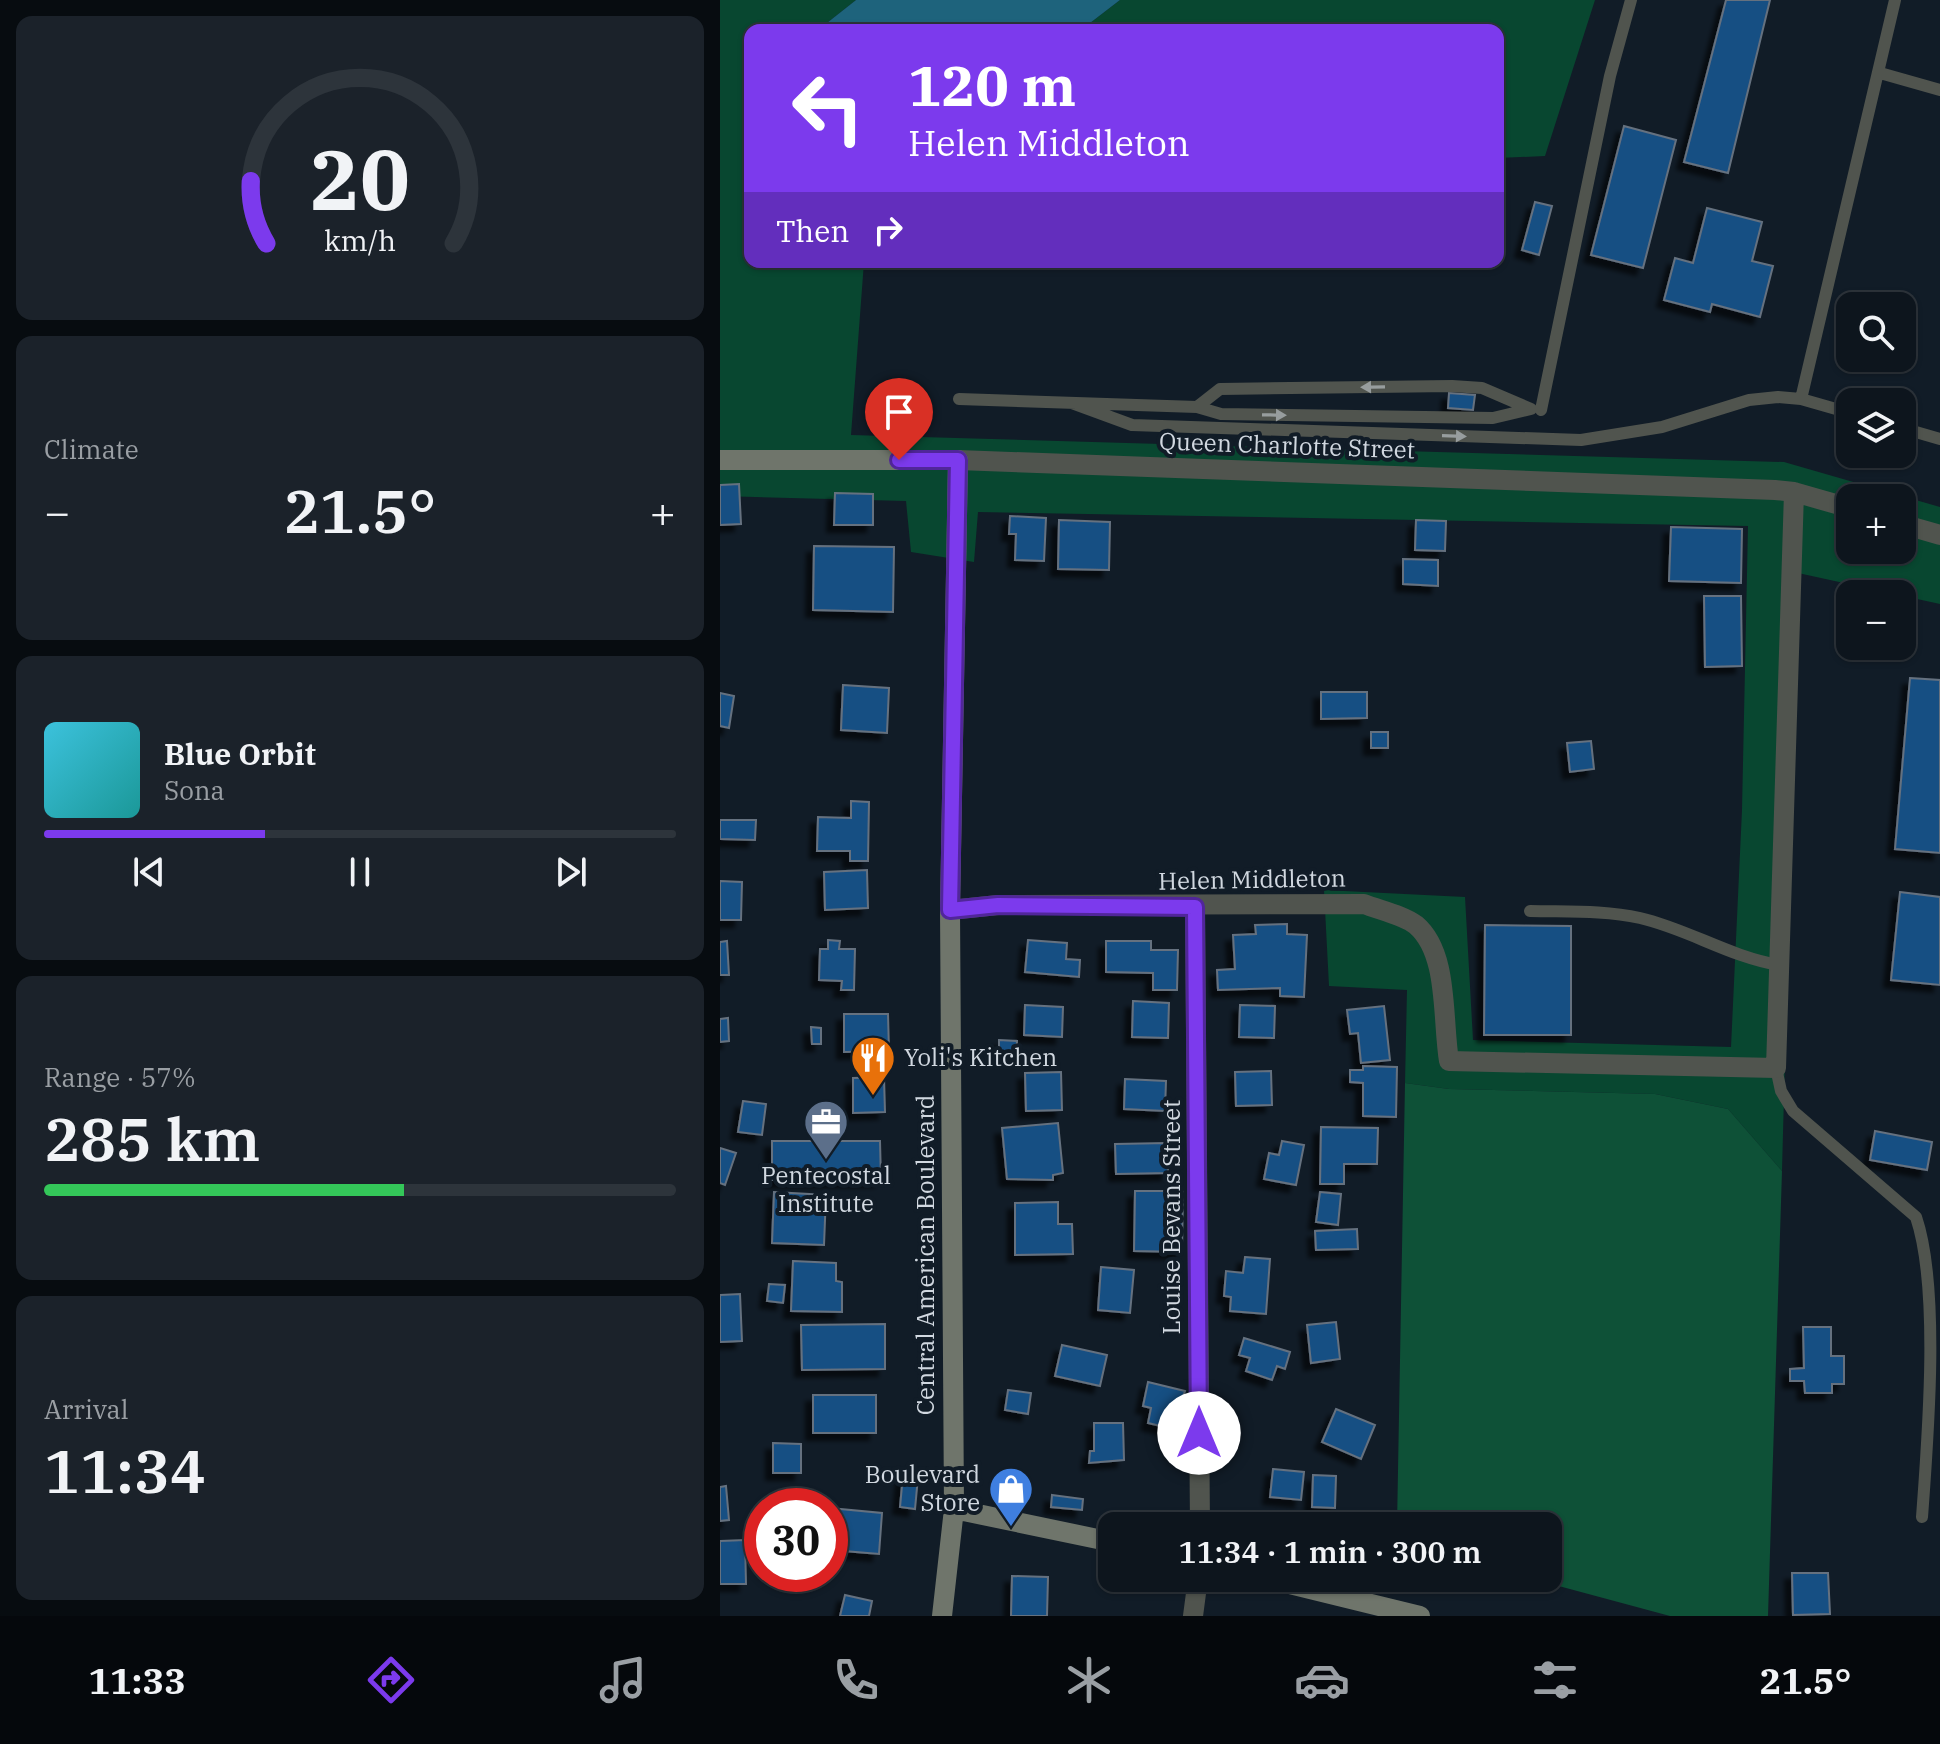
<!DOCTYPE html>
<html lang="en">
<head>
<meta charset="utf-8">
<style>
  body { margin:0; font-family:"IBM Plex Serif",serif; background:#1b222a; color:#f1f3f6; height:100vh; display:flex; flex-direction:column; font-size:30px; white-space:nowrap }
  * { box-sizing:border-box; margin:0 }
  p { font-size:26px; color:#9a9fa4 }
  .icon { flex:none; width:44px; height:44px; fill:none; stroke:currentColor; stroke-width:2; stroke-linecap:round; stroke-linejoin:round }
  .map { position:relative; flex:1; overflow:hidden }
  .side { display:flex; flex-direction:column; gap:16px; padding:16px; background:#070c10; width:720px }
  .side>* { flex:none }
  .hud { position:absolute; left:24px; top:24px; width:760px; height:244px; border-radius:16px; box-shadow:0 2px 6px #0004,0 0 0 2px #2d343b; background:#7c3aed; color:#fff; overflow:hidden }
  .buttons { position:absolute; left:1116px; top:292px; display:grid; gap:16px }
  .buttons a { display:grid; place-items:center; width:80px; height:80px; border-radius:16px; background:#0d151d; box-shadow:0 2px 6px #0004,0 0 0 2px #2d343b; font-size:40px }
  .speed { position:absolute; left:24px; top:1488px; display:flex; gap:16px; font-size:40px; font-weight:700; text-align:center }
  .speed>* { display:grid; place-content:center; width:104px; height:104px; border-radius:50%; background:#0d151d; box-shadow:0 2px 6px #0004,0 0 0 2px #2d343b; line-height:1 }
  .speed .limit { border:12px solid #d22; background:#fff; color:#111 }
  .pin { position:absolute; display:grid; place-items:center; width:68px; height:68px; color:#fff; margin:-82px -34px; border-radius:50% 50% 50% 0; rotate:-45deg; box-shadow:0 0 8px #0007 }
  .pin .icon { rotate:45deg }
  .me { position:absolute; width:88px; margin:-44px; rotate:0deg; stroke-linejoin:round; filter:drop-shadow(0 0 6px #0008) }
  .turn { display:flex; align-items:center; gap:28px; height:168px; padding:0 32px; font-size:36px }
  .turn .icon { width:104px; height:104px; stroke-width:2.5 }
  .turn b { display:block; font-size:56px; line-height:68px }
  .then { display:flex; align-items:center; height:76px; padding:0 32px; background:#0003; gap:16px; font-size:30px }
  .big { font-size:60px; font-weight:600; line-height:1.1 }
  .side .tile { flex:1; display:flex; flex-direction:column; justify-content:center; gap:12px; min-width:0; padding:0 28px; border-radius:16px; background:#1b222a }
  .side .dial { align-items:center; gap:0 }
  .dial svg { height:208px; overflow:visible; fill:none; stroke:#2d343b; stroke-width:7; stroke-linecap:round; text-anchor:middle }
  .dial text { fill:#f1f3f6; stroke:none }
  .song { display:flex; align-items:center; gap:24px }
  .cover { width:96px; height:96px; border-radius:12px; background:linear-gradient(135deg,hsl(190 70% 55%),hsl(180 70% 35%)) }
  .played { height:8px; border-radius:4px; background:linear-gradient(90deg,#7c3aed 35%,#2d343b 35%) }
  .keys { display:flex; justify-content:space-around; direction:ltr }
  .heat { display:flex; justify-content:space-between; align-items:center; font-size:44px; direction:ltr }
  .charge { height:12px; border-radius:6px; background:linear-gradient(90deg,#34c759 57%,#2d343b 0) }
  .trip { position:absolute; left:378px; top:1512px; width:464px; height:80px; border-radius:16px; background:#0d151d; box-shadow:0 2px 6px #0004,0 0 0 2px #2d343b; font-weight:600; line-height:80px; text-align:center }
  .tab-bar { display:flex; height:128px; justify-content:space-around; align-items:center; background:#05080c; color:#9a9fa4 }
  .tab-bar .icon { width:56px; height:56px }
  .tab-bar .selected { color:#7c3aed }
  .tab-bar b { font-size:36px; color:#f1f3f6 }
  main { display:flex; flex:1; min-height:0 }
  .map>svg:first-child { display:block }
</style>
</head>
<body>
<main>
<section class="side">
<div class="tile dial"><svg viewBox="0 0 100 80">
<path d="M14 69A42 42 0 1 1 86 69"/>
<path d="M14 69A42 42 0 0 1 8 45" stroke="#7c3aed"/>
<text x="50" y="56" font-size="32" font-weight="700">20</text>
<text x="50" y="72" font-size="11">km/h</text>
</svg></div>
<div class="tile"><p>Climate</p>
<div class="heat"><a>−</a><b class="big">21.5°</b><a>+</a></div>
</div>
<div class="tile">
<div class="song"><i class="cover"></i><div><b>Blue Orbit</b><p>Sona</p></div></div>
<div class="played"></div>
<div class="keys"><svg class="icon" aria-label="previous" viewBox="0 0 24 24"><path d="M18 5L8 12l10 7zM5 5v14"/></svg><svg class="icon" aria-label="pause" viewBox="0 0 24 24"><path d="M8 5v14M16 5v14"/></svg><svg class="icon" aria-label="next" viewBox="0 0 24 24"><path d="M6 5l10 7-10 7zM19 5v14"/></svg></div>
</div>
<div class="tile"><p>Range · 57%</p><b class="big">285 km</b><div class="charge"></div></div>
<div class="tile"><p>Arrival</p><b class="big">11:34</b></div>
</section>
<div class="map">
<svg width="1220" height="1616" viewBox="0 0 1220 1616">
  <defs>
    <filter id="shadow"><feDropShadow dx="-7" dy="7" stdDeviation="2" flood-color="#0009"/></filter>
  </defs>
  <rect width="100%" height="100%" fill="#111c27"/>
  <path fill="#084730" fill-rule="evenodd" d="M0,0H136L98,30H30V262H144L131,435L1064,462L1220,507V604L1078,573L1062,1171L1008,1109L935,1094L729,1089L685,1083L687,990L609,986L604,890L745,897L753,1040L1011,1047L1022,810L1028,526L258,512L254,562L191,552L186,501L0,496ZM1130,498H1182V550H1130Z
    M400,0H875L825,156L778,158V30H361Z"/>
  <path fill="#0e5137" d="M685,1083L729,1089L935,1094L1008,1109L1062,1171L1048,1616H950L809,1578H828V1526H677Z"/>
  <path fill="#1e637c" d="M136,0H400L361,30H98Z"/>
  <path fill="#194f83" stroke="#65717f" stroke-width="2" filter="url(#shadow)" d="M1006,0H1050L1008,173L964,162Z
    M904,126L956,140L923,268L871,255Z
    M815,202L832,206L819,255L802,250Z
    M987,208L1042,222L1032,261L1053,266L1040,317L992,304L990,312L944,300L955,258L973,263Z
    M729,393L755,395L753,410L728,408Z
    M19,484L21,524L0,525V485Z
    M115,493L153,494V525H114Z
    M290,516L326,518L324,561L295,560L296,534H289Z
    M339,520L390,522L389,570L338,569Z
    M696,520L726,521L725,551L695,550Z
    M951,527L1022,529L1021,583L949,581Z
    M94,546L174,547L173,612L93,610Z
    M683,559L718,560V586L683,584Z
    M984,596H1021L1022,666L985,667Z
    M1190,678L1220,680V853L1175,849Z
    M123,685L169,688L167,733L121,730Z
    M601,692H647V718L601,719Z
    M0,693L14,696L9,728L0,726Z
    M651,732H668V748H651Z
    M871,741L874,769L850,772L847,743Z
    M131,801L149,802L148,861H130V851H97L98,817L131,818Z
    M0,820H36L35,840L0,839Z
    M147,870L148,908L105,910L104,872Z
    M0,881L22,882L21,920H0Z
    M1180,892L1220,897V985L1171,980Z
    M567,924V934L587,935L584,997L560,996V988L498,990L497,970L515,969L513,935L536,934L535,925Z
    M765,925L851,926V1035H764Z
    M108,940L120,941L119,949H135L134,990H121L122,981L99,980L100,949H108Z
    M308,940L347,943L346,959L360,960L359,977L305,972Z
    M7,941L9,975H0V942Z
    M386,941H431V950H458L457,990H433V973L386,972Z
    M413,1001L449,1003L448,1038L412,1037Z
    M305,1005L343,1007L342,1037L304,1035Z
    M520,1005L555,1006L554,1038L519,1037Z
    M664,1006L670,1060L641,1063L638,1033L630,1034L627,1010Z
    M124,1014H168L169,1051L124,1052Z
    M8,1018L9,1041L0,1042V1019Z
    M91,1027L101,1028V1044H92Z
    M279,1040L297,1041L296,1058L279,1056Z
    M643,1066L677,1067L676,1117L643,1116V1083L630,1082V1070H643Z
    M551,1071L552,1105L516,1106L515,1072Z
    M341,1072L342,1110L306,1111L305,1073Z
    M164,1077L165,1112L133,1113V1078Z
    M405,1079L446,1081L445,1111L404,1109Z
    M23,1101L46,1104L42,1135L18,1132Z
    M338,1123L343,1173L333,1175V1180L287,1179L282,1128Z
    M601,1127L658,1128L657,1164H624V1184H600Z
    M1155,1131L1212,1142L1207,1170L1150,1160Z
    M52,1141H160L161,1180H52Z
    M562,1141L584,1145L576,1185L544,1179L549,1153L559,1155Z
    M447,1143L448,1173L396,1174L395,1144Z
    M0,1148L16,1153L5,1185L0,1183Z
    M415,1191H463L462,1252L414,1251Z
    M54,1192L106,1195L104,1245L52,1243Z
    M600,1192L621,1194L618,1225L596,1222Z
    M338,1202V1224H352L353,1254L295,1255V1203Z
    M637,1229L638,1249L596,1250L595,1231Z
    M525,1257L550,1259L546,1314L510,1311L511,1297L504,1296L506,1271L523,1273Z
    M73,1261L116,1263V1281L122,1282V1312L71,1311Z
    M381,1267L414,1270L410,1313L378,1310Z
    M49,1284L65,1285L63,1303L47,1301Z
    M20,1294L22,1341L0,1342V1295Z
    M616,1322L620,1359L591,1363L587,1325Z
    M165,1324V1369L82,1370L81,1325Z
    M1083,1327H1111V1356H1124V1384H1112V1393H1085L1084,1381H1070V1369L1084,1368Z
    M524,1338L570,1352L565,1369L557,1366L552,1380L526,1371L530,1358L519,1355Z
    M342,1345L387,1355L380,1386L335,1376Z
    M428,1382L465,1391L453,1429L428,1423L431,1408L423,1406Z
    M288,1390L311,1393L308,1414L285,1410Z
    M93,1395H156V1433H93Z
    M616,1409L655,1425L641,1459L602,1442Z
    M374,1423H403L404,1460L369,1463L370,1451H374Z
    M53,1443L81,1444V1473H53Z
    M553,1469L584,1472L581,1500L550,1497Z
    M183,1475L198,1477L195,1509L180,1507Z
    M593,1475L616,1476L615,1508L592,1507Z
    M6,1486L9,1520L0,1521V1487Z
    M332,1495L363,1499L362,1510L331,1507Z
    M110,1508L162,1513L159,1554L112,1550Z
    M25,1540L26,1584H0V1541Z
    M1072,1573H1108L1110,1614L1073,1615Z
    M292,1576L328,1577L327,1616H291Z
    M125,1595L152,1601L149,1616H120Z"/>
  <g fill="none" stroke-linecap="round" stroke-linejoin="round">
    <path stroke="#50544e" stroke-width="12" d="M1160,73L1220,90
      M239,399L477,407L501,414L773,418L811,409
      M1081,399L1175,0
      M352,403L412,425L861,440L942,427L1029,400L1058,397L1081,399L1130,413
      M477,407L500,389L732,386L762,388L811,409
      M821,410L890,76L911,0
      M1182,428L1220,439
      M810,911C847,912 884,910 920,918C968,929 1010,957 1059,965
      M1056,1068L1061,1091L1073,1111L1196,1217C1220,1288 1208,1436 1202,1517"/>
    <path stroke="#50544e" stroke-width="20" d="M238,460L1055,490L1074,492L1130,508
      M1182,524L1220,535
      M475,907L480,1526
      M230,910L278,905L644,904C659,910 683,915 696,925C729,953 722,1018 729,1061L1056,1068L1074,492
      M473,1616L478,1578"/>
    <path stroke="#6f756b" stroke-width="20" d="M0,460H238L230,910L234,1509L222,1616
      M234,1509L392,1542
      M545,1578L700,1616"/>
  </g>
  <defs><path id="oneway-solid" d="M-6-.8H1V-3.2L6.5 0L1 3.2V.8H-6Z" transform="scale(2)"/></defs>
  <g fill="#979d9e">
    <use href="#oneway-solid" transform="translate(653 387) rotate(179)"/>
    <use href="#oneway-solid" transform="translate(554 415) rotate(1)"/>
    <use href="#oneway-solid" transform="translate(734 436) rotate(2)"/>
  </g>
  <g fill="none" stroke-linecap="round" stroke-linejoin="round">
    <g stroke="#51269a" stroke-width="20">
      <path id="route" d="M179,460H238L230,910L278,905L475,907L479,1433"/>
    </g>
    <use href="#route" stroke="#7c3aed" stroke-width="14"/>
  </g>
  <defs>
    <g id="restaurant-pin" transform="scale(2.3)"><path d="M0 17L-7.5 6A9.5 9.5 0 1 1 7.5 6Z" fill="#e8710a" stroke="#111c27"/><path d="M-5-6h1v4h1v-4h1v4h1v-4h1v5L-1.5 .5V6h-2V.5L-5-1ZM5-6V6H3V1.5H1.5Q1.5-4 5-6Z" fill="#fff"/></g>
    <g id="office-pin" transform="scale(2.3)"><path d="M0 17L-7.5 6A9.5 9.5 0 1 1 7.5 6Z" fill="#5c6f8a" stroke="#111c27"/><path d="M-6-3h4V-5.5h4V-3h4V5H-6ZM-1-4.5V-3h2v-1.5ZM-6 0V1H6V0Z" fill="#fff"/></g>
    <g id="shop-pin" transform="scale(2.3)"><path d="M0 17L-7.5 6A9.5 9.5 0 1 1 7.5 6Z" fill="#3f7fe0" stroke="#111c27"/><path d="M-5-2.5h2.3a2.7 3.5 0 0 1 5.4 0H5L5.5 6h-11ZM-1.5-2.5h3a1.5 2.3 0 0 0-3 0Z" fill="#fff"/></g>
  </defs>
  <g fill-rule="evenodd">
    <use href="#restaurant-pin" x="153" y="1058"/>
    <use href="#office-pin" x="106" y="1122"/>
    <use href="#shop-pin" x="291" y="1489"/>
  </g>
  <g text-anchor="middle" stroke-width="8" stroke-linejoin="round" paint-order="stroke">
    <g font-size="24" fill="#d1d8e0" stroke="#111c27">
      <text transform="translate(567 446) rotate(2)" y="8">Queen Charlotte Street</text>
      <text transform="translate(532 880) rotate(-1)" y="8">Helen Middleton</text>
      <text transform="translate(452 1217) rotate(-90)" y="8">Louise Bevans Street</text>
      <text transform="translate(206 1255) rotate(-90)" y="8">Central American Boulevard</text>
    </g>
    <g font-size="24" fill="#d1d8e0" stroke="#111c27" text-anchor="start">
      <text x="184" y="1066">Yoli's Kitchen</text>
      <text x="106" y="1184" text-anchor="middle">Pentecostal<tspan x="106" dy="28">Institute</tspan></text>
      <text x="260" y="1483" text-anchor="end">Boulevard<tspan x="260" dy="28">Store</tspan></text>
    </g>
  </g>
</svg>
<div class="buttons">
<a><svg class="icon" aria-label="search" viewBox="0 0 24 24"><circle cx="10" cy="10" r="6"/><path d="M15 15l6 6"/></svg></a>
<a><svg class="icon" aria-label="layers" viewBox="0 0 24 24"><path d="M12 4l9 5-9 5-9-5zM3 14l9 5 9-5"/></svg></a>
<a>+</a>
<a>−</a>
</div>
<div class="speed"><div class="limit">30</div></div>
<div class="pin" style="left:179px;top:460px;background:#d93025"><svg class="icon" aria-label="arrive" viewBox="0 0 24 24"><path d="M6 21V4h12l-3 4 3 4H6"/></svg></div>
<svg class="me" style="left:479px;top:1433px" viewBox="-20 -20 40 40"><circle r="19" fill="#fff"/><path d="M0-13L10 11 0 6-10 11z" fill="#7c3aed"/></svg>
<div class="trip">11:34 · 1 min · 300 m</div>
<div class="hud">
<div class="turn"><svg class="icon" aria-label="left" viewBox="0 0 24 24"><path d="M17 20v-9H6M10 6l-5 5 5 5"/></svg><div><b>120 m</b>Helen Middleton</div></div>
<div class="then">Then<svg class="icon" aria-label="right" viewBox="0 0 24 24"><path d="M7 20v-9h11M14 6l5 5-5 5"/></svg></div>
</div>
</div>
</main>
<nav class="tab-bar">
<b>11:33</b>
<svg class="icon selected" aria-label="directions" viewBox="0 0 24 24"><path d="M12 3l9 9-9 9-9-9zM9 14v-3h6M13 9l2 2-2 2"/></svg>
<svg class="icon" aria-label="music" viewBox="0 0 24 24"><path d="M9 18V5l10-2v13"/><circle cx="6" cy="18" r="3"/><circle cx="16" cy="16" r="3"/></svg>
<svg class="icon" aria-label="phone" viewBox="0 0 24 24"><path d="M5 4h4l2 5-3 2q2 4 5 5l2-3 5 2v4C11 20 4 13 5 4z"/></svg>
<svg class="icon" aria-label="climate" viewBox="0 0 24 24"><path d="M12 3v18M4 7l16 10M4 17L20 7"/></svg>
<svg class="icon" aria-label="car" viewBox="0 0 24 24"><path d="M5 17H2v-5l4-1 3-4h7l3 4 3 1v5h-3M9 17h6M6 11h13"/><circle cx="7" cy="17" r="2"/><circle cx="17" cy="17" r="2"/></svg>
<svg class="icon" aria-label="filters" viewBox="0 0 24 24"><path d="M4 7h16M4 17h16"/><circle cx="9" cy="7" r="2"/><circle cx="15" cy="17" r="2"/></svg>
<b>21.5°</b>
</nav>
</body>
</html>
